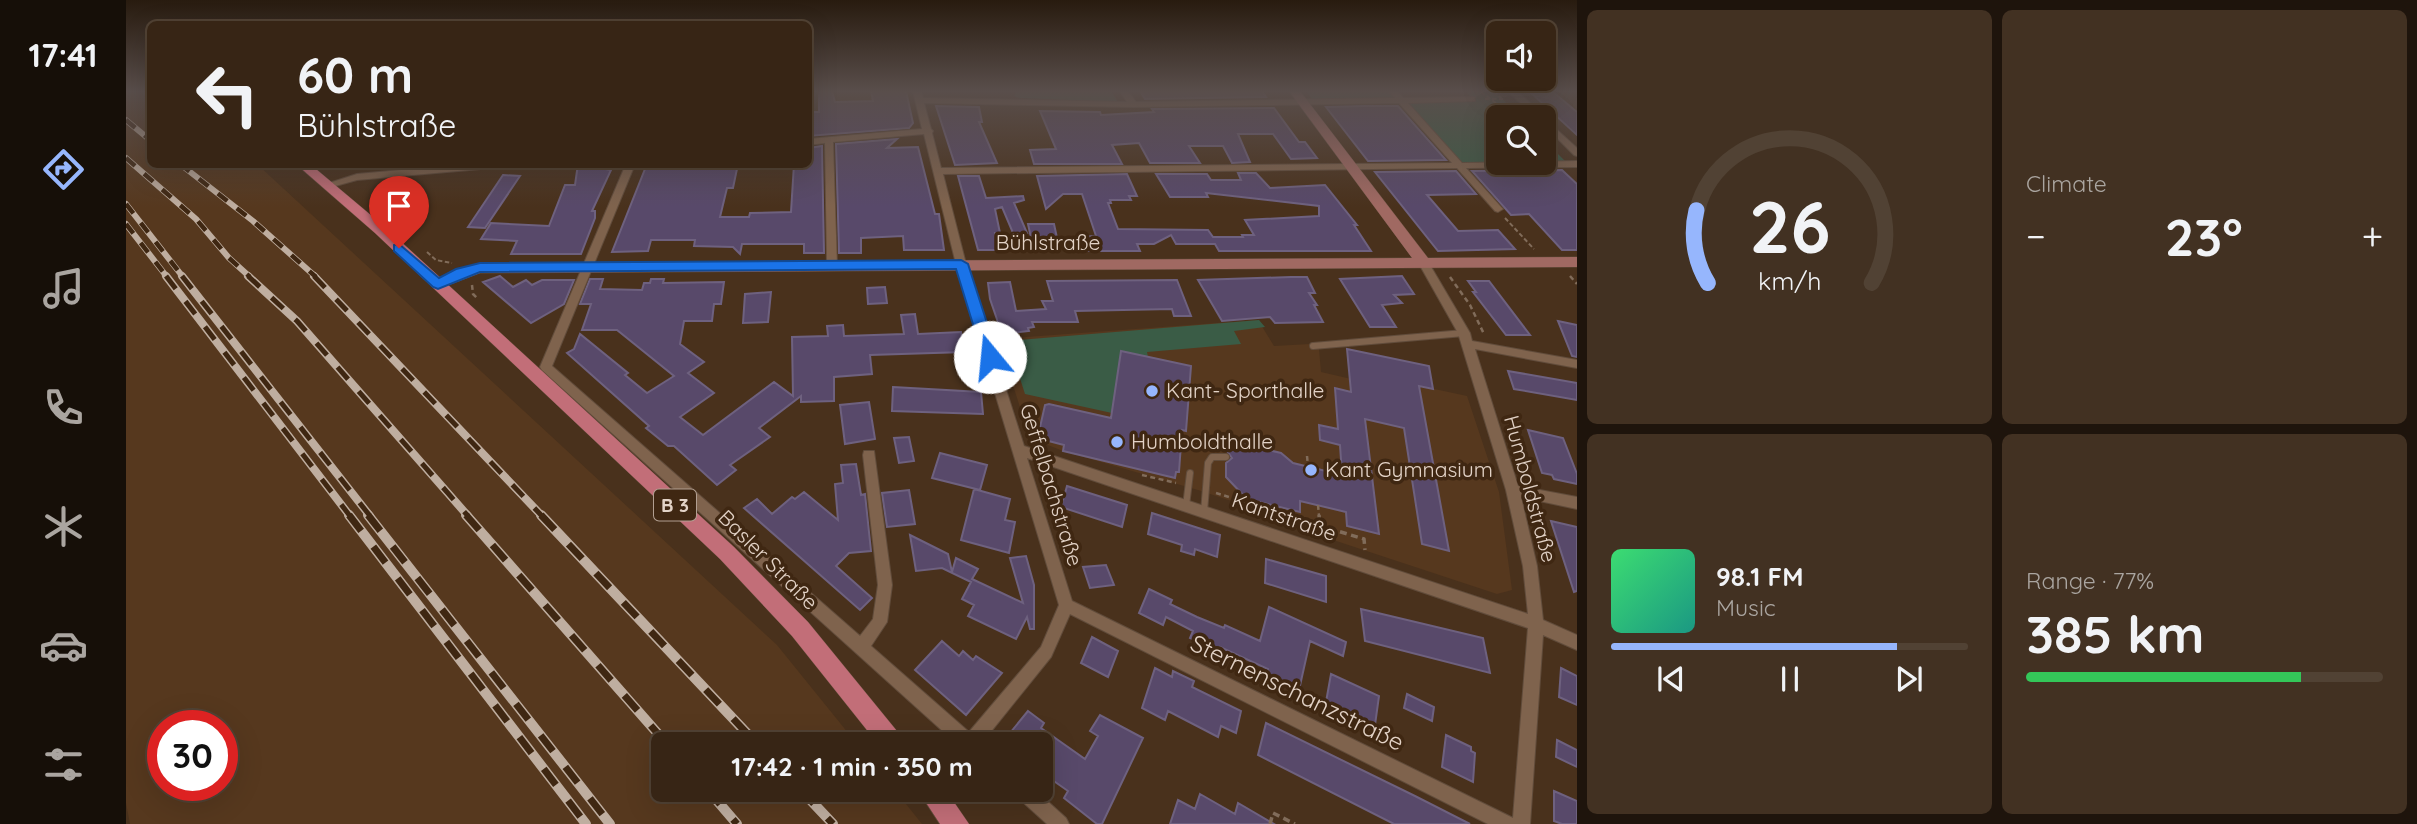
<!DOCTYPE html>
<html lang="en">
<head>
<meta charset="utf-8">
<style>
  body { margin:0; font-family:Quicksand,sans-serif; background:#423122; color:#f1f3f6; height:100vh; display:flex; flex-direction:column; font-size:26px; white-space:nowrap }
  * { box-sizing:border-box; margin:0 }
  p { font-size:23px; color:#aaa5a0 }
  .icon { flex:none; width:38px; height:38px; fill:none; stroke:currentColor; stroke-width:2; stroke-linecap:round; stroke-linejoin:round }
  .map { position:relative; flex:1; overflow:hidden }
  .drawer { display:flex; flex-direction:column; gap:10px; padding:10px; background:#1e140c; width:840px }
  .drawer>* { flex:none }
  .top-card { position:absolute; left:21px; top:21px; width:665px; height:147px; border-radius:10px; box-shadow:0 7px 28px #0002,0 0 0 2px #514234; background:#372515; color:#f1f3f6; overflow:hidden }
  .buttons { position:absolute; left:1360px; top:21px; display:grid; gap:14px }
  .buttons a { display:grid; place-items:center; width:70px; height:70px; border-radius:10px; background:#372515; box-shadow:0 7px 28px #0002,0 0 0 2px #514234; font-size:35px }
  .speed { position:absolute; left:21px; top:710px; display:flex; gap:14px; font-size:35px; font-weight:700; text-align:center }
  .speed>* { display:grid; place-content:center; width:91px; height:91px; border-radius:50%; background:#372515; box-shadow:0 7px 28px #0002,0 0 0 2px #514234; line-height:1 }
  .speed .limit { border:10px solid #d22; background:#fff; color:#111 }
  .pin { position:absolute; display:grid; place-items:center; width:60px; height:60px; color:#fff; margin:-72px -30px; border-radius:50% 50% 50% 0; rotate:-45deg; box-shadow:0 0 7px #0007 }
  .pin .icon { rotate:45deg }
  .me { position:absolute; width:77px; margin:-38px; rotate:343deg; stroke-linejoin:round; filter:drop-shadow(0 0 5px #0008) }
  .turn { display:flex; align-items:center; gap:24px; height:147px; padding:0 35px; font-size:32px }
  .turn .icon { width:91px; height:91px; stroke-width:2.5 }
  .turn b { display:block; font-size:49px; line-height:60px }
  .big { font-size:52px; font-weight:700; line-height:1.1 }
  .drawer .card { flex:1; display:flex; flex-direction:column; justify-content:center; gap:10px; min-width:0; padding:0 24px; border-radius:10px; background:#423122 }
  .drawer .dial { align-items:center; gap:0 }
  .dial svg { height:182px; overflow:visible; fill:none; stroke:#514234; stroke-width:7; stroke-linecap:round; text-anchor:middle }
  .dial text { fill:#f1f3f6; stroke:none }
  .song { display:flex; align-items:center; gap:21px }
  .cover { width:84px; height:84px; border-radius:10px; background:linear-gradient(135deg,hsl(140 70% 55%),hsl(170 70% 35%)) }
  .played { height:7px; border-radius:4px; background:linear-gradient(90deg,#96b6fd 80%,#514234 80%) }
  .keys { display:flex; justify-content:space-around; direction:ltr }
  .heat { display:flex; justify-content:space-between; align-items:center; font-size:38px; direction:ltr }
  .charge { height:10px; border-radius:5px; background:linear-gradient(90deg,#34c759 77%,#514234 0) }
  .drawer .tiles { flex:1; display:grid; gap:10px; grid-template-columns:repeat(2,1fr) }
  .trip { position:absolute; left:525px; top:732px; width:402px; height:70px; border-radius:10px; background:#372515; box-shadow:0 7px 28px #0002,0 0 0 2px #514234; font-weight:700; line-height:70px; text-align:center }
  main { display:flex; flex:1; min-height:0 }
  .menu { display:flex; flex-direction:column; width:126px; justify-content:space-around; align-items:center; background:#160f08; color:#aaa5a0 }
  .menu .icon { width:49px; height:49px }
  .menu .active { color:#96b6fd }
  .menu b { font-size:32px; color:#f1f3f6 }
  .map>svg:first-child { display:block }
</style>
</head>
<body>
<main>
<nav class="menu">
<b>17:41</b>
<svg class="icon active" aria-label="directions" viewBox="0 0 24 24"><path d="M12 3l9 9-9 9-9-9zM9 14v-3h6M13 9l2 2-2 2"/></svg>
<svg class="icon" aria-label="music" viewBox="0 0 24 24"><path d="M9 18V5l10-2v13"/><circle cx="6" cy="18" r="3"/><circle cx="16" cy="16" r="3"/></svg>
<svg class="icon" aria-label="phone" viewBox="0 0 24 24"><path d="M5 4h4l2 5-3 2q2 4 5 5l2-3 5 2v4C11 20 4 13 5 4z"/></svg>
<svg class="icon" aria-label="climate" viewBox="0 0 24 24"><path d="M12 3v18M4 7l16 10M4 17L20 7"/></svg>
<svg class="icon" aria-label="car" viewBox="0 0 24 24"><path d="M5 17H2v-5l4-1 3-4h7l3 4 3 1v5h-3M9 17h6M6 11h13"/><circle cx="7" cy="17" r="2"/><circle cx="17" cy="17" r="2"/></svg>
<svg class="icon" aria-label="filters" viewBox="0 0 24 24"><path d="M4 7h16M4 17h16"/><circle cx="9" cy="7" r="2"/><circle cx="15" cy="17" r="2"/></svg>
</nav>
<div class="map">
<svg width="1451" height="824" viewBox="0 0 1451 824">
  <rect width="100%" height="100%" fill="#49311c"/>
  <path fill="#56381e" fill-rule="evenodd" d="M0,91H24V164L132,165L651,645L731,744H537V789H768L796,824H4L0,803ZM37,726H96V786H37Z
    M1132,320L1148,346L1184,344L1193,349L1195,372L1234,381V373L1341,396L1373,492L1386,590L1371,594L1183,532L1184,527L1175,524L1072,490L937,451L904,438L872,339Z"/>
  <path fill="#3a5c46" d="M891,91H985L992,102L894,98L888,96Z
    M1180,91H1267L1274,100L1346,98L1339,91H1368L1395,117H1372V163H1418V140L1443,165L1333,166L1274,100L1188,102Z
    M1133,320L1139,327L1108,331L1115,344L1021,352L1022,357L995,351L986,413L899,394L882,341Z"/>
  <path fill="#58496a" stroke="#6e617f" stroke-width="2" d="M693,91H706L709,102L747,101L745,91H780L787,123L783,128L682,136V112H693Z
    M1014,91H1136L1140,97L1019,99Z
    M1404,92H1427L1451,112V135Z
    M810,106L853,107L856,122H853L871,163L829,165Z
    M1237,106H1272L1320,160L1242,161L1200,107Z
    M1148,108L1173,142H1179L1191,158L1165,159L1147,134H1112L1124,162L1106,163L1097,146H1063L1074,163H1024L1013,143L986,145L996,164H908L904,150L930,149L914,111L974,112L975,115L1028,112L1026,109Z
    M771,139L761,148L792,147L809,214H813L818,250H778L777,236L735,238V253H713L710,144Z
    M696,146L698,253H678V244H616L614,254L607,247L568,246L569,240H525L522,251L486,252L521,164H612L607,188H601L594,217H623L624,213L665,212L668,164H682V148Z
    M452,164L485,170L466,211H469V218L455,254H385L391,241L355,239L365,223L423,226L439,185H449Z
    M1436,170L1451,184V250H1436L1403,214L1385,215L1346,171Z
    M1330,171L1350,194L1301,195L1332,231L1372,230L1389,249L1312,251L1249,172Z
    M1112,173H1130L1144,188L1199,185L1231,225H1228L1245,251H1093L1089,244H1050L1045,235L1028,244H1011L1014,251H956L952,237L970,236L956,194H937L920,209L911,176L1001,174L1011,196H1003L1005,200H984L985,203H982L992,229L1082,230L1087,237H1117L1116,235H1128L1119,220L1193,216V206L1080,193L1082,197H1044L1030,174H1081L1085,180H1115Z
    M377,175L394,176L359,228L342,227Z
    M832,176H853L860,198L897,196L898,200L888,203L901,233H887L876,207L869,209L874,233H869L872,250H852Z
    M902,224H928L933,247H907Z
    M374,276L387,287L400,280L406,285L416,280H448L438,304L405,323L357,282Z
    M1276,276L1288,294L1268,295L1276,303L1256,305L1270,327H1244L1214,279Z
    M1165,277H1181L1189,293H1183L1191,305H1188L1197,322L1149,323L1144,317L1096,321L1072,280Z
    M464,279H477L474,289L516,290L518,283H524L525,279H538L537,283L598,282L595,304H588L586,321H558L554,344L578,362L562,373L588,393L554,417L577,435L648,382L667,396L666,337L702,336L701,326L717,325L718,336L778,334L775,315L789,314L792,334L835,332L839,352L744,355L746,374L708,377V401L675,402V396L633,428L644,437L604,465L610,470L591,485L548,446H542L520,428L523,426L441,353L448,349L454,334L502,373L499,375L521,393L548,376L491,330H456L465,304H454Z
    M1051,280L1065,316H1048L1046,309L949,311L952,322H906L908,327L902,328L903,331L876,334L864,299L862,283L884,282L890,311L920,309L916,301H927L921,281Z
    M1342,281H1363L1404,335H1380L1347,292H1350Z
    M759,287L761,303L742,304L741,288Z
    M645,292L642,322L617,323L619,294Z
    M1432,321L1451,325V357L1446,356Z
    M1221,349L1303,366L1307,389L1293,386L1323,551L1296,544L1278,428L1239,419L1253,534L1221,526L1220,512L1174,501V512L1121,499L1100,477V463L1106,458L1101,451V440L1155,453L1167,463L1216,475L1214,445L1194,440L1193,425L1212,429L1209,388L1225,392Z
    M995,351L1065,366L1060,431L1056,430L1053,472H1050L1049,478L937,451L938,445L915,439L916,437L912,436L919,405L923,404L985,418Z
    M1382,371L1451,383V400L1388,389Z
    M767,387L855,392L857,414L766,411Z
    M743,402L749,439L719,444L714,405Z
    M1402,430L1437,438L1451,474V484L1428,479L1426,475L1416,473Z
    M783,437L788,461L773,463L768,438Z
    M814,453L861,465L854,490L806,478Z
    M730,464L735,495L739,494L745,551L723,553L710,566L746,598L734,610L618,508L631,499L646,514L666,497L669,499L678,492L712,520L709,484L717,483L715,465Z
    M941,486L1001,505L996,527L935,507Z
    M848,489L884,499L879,520L889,522L883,553L835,540Z
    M783,490L789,524L761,527L756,493Z
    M1026,513L1094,535L1091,557L1069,549L1068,555L1055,551L1056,545L1022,534Z
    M1425,521L1451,527V591L1448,592Z
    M784,535L822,554L826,572L830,558L852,569L846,579L897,603L884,558L900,556L908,585V629H904L901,617L890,639L842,616L848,605L836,599L845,582L816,568L790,571Z
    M1140,559L1200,576V602L1139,583Z
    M980,565L988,585L964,588L957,567Z
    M1023,589L1046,600L1044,604L1071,617L1098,628L1099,625L1134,641L1143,607L1220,642L1217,656L1184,641L1173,690L1141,674L1142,669L1094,647L1093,651L1064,638L1067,631L1040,617L1037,625L1013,613Z
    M1235,609L1357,638L1364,673L1239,641Z
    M966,637L992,651L982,677L955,663Z
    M816,641L833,656L837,651L847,660L850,656L876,673L840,715L789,670Z
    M1029,668L1046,677L1047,671L1068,681L1066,687L1115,711L1110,733L1095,726L1092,737L1042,711L1039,720L1016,708Z
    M1435,668L1451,676V705L1433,697Z
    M1205,674L1253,696L1249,725L1200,702Z
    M1281,694L1308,707L1306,721L1278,708Z
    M902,711L918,723L915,728L959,759L972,736L964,731L974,715L1017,738L976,824H971L938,798L942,791L915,772V744H875Z
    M1140,723L1289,796L1344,824H1268L1132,755Z
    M1320,735L1345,747V751L1349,753L1347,782L1316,767Z
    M1431,740L1451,750V767L1430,757Z
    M1428,791L1451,801V824H1436L1428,821Z
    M1074,794L1109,814L1112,803L1148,824H1044L1052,800L1069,809Z"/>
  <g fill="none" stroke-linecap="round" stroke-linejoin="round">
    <g stroke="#614c3b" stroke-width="8">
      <path id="lane" d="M1187,346L1338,333
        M1060,506L1064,473
        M1078,512L1082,463L1086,457H1100"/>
    </g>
    <g stroke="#614c3b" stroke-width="2">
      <path id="street" d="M787,91H795L797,98L1001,102L994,91H1002L1010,102L1269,98L1263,91H1272L1277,98L1346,97H1349V101L1282,103L1336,163L1451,161V167L1340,168L1375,207L1377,209L1372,212L1369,211L1331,168L817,174L840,264L898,446L1402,614L1397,566L1380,490L1332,333L1292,262L1297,259L1301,260L1344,333L1346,341L1451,360V368L1349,349L1392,486L1451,497V509L1395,497L1411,566L1417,620L1451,635V650L1417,635L1404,824H1362L944,614L925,657L855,744H831L416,370L414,367L500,164H509L426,366L734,636L747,619L752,585L737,455L738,451H748L766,585L761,622L745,646L843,732L915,647L933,605L830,264L798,134L707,142L711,266L706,269L701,266L699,143L682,145V139L796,129ZM798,103L1007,107L1273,103L1326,163L815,168L806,133L807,131L805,129ZM901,458L1402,628L1387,818L946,601Z
        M1382,91H1391L1417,115L1418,117V118L1409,117Z
        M1418,118L1451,148V156L1448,155L1418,125Z
        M341,164H381L377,167L231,180L202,188L197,185L231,174Z
        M887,789H908L940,818L943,824H921L889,795Z"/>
    </g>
    <g stroke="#614c3b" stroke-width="1">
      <path id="secondary" d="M1163,91H1174L1302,258L1451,257V267L354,273L312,289L304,284L330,270L354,263L1286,258Z"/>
    </g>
    <g stroke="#614c3b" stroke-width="1">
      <path id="primary" d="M170,164H184L259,227L608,547L682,622L775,736L779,744H752L666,636L594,559L249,233Z
        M791,789H819L843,824H814Z"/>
    </g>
    <path stroke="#816c5a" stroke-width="2" stroke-dasharray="4.5 2.5" stroke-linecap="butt" d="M1368,91L1376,99
      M1355,92L1389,117
      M1359,99H1377
      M1383,106L1395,117
      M1377,117H1381
      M1418,140L1430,152
      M1379,218L1408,249
      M301,252L310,260L326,263"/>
    <path stroke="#816c5a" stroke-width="2.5" stroke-dasharray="5 3.5" stroke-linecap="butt" d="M1444,276L1451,284
      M1324,277L1344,305L1358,334
      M346,285L347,294L351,298
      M1136,438V448
      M1181,456L1182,466
      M1016,475L1050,483
      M1090,493L1165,516
      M1192,505L1193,516"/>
    <path stroke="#816c5a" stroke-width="3.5" stroke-dasharray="7 4.5" stroke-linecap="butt" d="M1159,515L1238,539L1239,550
      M1193,515L1195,535
      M1144,824L1147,813L1169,824"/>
    <use href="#lane" stroke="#7f634d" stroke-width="6"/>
    <use href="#street" fill="#7f634d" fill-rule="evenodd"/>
    <use href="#secondary" fill="#a06962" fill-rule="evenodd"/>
    <use href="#primary" fill="#c26e78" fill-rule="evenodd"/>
    <g stroke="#bfaea0" stroke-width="6">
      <path id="rail-far2" d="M0,120L24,140
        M0,158L70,219L103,258L124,277
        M54,164L127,221L190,277
        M0,204L57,277
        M0,224L41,277"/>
    </g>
    <g stroke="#bfaea0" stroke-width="8">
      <path id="rail-far1" d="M40,276L224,516
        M56,276L244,516
        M122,276L171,321L342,516
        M188,276L416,516"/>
    </g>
    <g stroke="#bfaea0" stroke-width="10">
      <path id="rail" d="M223,515L460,824
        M242,515L484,824
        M340,515L541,744
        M415,515L631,744
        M581,789L611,824
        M674,789L707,824"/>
    </g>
    <use href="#rail-far2" stroke="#3f2712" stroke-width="4.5" stroke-dasharray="12" stroke-linecap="butt"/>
    <use href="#rail-far1" stroke="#3f2712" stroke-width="5" stroke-dasharray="16" stroke-linecap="butt"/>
    <use href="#rail" stroke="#3f2712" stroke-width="7" stroke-dasharray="20" stroke-linecap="butt"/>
  </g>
  <linearGradient id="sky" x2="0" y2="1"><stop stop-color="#281b0f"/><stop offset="0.44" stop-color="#594e4b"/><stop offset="1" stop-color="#594e4b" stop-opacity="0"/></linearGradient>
  <rect width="1451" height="207" fill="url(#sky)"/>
  <path fill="#1a73e8" stroke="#114b97" stroke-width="2" d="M273,244L313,278L330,269L354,263L835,260L842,264L872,357L864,362L857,357L830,269L354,272L312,289L307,287L268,251V245Z"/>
  <g fill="#96b6fd" stroke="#3f2712" stroke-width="2.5">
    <circle cx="1026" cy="391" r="7"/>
    <circle cx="991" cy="442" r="7"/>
    <circle cx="1185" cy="470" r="7"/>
  </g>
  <g text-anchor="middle" stroke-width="7" stroke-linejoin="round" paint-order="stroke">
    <rect fill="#3f2712" stroke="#b29f91" stroke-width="2" x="528" y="489.5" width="42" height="31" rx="5"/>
    <g font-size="19" font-weight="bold" fill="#e3d3c7">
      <text x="549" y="512">B 3</text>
    </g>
    <g font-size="21" fill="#e3d3c7" stroke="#3f2712">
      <text x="922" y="250">Bühlstraße</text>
      <text transform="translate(925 485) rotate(73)" y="7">Geffelbachstraße</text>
      <text transform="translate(1404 489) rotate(75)" y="7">Humboldstraße</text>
      <text transform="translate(1158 517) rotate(19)" y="7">Kantstraße</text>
      <text transform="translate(642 560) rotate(45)" y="7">Basler Straße</text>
    </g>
    <g font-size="21" fill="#e3d3c7" stroke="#3f2712" text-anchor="start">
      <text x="1040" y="398">Kant- Sporthalle</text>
      <text x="1005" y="449">Humboldthalle</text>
      <text x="1199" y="477">Kant Gymnasium</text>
    </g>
    <g font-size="24" fill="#e3d3c7" stroke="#3f2712">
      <text transform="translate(1171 693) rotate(26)" y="8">Sternenschanzstraße</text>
    </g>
  </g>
</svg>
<div class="buttons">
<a><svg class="icon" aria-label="sound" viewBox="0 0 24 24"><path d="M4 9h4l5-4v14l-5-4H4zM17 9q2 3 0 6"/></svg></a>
<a><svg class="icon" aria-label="search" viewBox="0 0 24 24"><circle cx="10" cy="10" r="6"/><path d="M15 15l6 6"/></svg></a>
</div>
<div class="speed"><div class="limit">30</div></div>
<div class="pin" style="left:273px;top:248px;background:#d93025"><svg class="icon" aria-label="arrive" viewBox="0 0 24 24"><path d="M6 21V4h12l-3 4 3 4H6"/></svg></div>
<svg class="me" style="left:864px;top:357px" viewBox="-20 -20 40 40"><circle r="19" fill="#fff"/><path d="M0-13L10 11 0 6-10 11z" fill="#1a73e8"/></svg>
<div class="trip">17:42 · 1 min · 350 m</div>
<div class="top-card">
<div class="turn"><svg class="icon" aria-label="left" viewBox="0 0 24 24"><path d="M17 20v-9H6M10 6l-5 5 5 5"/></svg><div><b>60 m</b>Bühlstraße</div></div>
</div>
</div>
<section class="drawer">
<div class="tiles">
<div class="card dial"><svg viewBox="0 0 100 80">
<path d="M14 69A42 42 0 1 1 86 69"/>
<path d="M14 69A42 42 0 0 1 9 37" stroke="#96b6fd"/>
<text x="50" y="56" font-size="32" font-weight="700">26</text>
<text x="50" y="72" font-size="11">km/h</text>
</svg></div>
<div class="card"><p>Climate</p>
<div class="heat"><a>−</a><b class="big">23°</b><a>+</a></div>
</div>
<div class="card">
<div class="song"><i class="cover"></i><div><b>98.1 FM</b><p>Music</p></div></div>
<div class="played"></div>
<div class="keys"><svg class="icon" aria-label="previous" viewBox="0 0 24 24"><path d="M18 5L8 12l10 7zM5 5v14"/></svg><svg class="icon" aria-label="pause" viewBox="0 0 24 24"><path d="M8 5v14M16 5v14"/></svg><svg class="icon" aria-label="next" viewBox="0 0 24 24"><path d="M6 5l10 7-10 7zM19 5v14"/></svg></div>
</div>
<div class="card"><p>Range · 77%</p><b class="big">385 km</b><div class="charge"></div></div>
</div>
</section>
</main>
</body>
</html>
